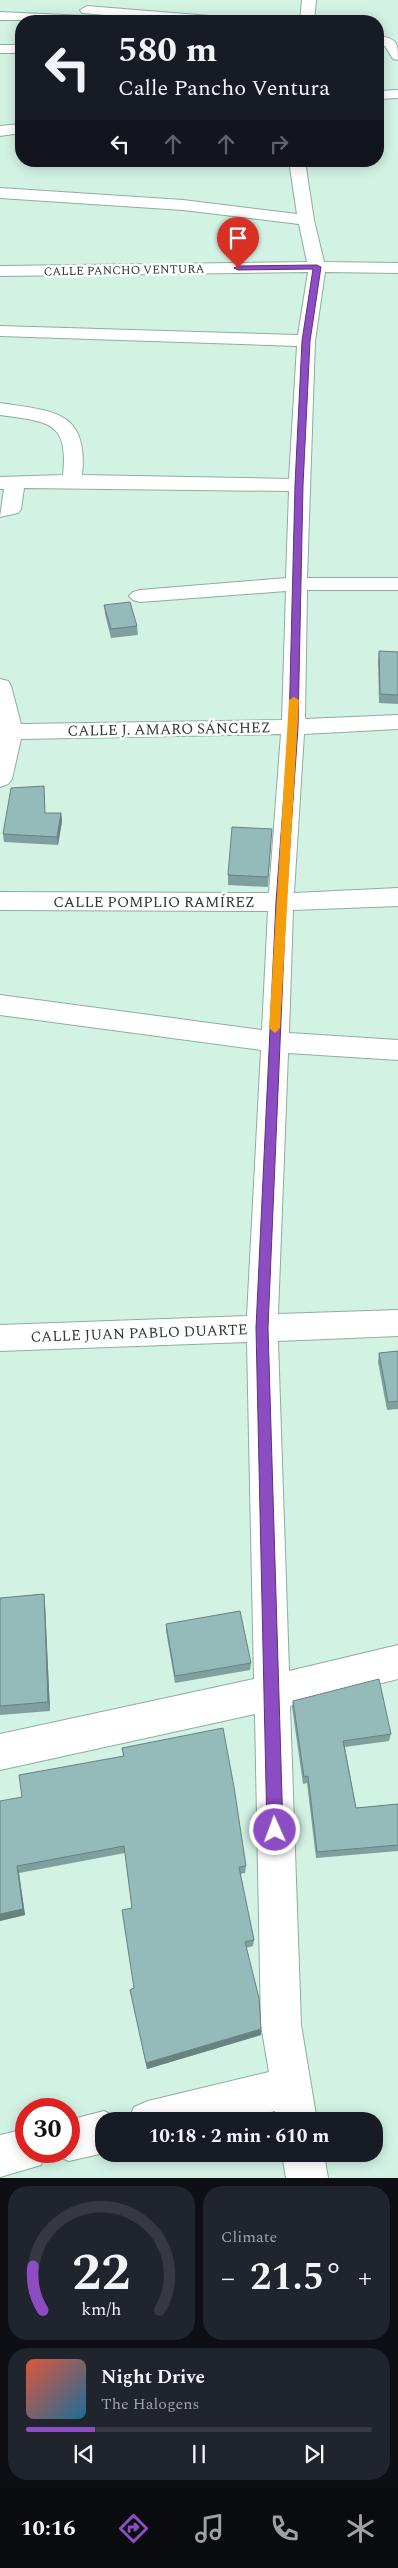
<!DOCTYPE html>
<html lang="en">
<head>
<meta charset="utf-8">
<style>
  body { margin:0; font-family:Spectral,serif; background:#20242c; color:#f1f3f6; height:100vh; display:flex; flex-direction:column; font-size:19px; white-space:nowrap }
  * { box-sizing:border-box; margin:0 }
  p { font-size:16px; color:#9ea1a6 }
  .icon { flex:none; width:28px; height:28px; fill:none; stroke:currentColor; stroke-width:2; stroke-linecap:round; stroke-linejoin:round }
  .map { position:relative; height:2178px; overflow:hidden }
  .side { display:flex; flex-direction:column; gap:8px; padding:8px; background:#0d0f14; flex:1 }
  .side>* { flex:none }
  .guide { position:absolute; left:15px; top:15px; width:369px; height:152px; border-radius:20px; box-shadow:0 2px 12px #0003; background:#171b24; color:#f1f3f6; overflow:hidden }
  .speed { position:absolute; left:15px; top:2098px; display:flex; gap:10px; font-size:25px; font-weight:700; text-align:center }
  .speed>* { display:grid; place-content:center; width:65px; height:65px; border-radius:50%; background:#171b24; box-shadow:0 2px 12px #0003; line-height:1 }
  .speed .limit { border:8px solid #d22; background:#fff; color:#111 }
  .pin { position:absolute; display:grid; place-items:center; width:42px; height:42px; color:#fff; margin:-51px -21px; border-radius:50% 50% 50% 0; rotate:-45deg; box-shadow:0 0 5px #0007 }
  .pin .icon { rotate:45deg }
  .me { position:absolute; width:55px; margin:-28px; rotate:358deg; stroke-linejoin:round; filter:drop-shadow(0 0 4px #0008) }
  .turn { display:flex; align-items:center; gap:18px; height:105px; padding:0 20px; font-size:22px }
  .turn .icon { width:65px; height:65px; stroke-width:2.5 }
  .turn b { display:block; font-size:35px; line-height:42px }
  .lanes { display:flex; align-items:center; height:48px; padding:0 20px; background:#0003; justify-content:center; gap:25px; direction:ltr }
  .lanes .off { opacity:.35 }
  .big { font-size:38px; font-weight:700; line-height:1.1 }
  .side .tile { flex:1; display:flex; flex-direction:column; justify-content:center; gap:8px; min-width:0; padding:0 18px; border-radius:20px; background:#20242c }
  .side .dial { align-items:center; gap:0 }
  .dial svg { height:130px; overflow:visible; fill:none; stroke:#363941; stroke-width:7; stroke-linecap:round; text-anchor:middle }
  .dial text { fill:#f1f3f6; stroke:none }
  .song { display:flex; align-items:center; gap:15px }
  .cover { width:60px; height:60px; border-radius:8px; background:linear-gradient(135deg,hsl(10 70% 55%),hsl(200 70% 35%)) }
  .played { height:5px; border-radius:2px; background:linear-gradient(90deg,#8d4dc2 20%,#363941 20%) }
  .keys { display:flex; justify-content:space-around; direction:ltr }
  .heat { display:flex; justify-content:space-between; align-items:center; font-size:28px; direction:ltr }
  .side .tiles { flex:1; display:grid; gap:8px; grid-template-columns:1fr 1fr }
  .tile:last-child { grid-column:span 2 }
  .trip { position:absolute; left:95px; top:2112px; width:288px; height:50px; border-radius:20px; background:#171b24; box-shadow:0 2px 12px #0003; font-weight:700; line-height:50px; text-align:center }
  .tabs { display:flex; height:80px; justify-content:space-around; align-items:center; background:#090b0e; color:#9ea1a6 }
  .tabs .icon { width:35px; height:35px }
  .tabs .on { color:#8d4dc2 }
  .tabs b { font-size:22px; color:#f1f3f6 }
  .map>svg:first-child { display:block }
</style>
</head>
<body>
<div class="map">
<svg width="398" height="2178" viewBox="0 0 398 2178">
  <rect width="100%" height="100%" fill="#d2f2e4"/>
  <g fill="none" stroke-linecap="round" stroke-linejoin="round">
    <g stroke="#8fad9f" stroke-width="2">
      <path id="minor" d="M302,0H316L314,21H300Z
        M87,6L222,17L229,21H175L82,13L80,10Z
        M0,12L85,16L92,20H0Z
        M378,35C397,40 398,41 398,60L393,59L385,46L378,43Z
        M0,45H21V53H0Z
        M398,90V98L378,99V91Z
        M21,124V133L0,136V126Z
        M289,161H305L314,220L324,262L398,263V273L325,272L315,341L307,578H398V590H307L305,719L398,715V729L304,734L294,893L398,888V906L293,910L289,1033L398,1040V1060L288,1053L278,1314L398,1310V1336L278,1341L289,1671L398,1645V1679L290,1706L301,2025L317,2121H277L275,2111L232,2121H128L134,2107L148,2101L269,2072L261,2025L255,1714L0,1770V1734L254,1679L247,1342L0,1351V1325L247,1316L261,1050L0,1015V995L262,1030L268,911L0,910V892L269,893L281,734L21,739L12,779L8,784L0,787V679L8,681L11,686L21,724L282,720L286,591L140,602L133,600L129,596L133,592L140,590L286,578L289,491L24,488L21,509L18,513L0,517L4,489H0V477L63,475C69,420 47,422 0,415V403C52,411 89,410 82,475L289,479L297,346L0,336V326L298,335L308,272L0,276V266L307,262L299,224L183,210L0,198V188L183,200L297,214Z
        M104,2111L118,2118L120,2121H104V2153L69,2161L54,2155L53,2151H69V2120Z
        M26,2129V2151H46L41,2165L0,2177V2135Z
        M282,2154H324L328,2178H286Z"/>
    </g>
    <use href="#minor" fill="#fff" fill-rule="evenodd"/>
  </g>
  <path fill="#7fa09f" d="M104,605L137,626L138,635L111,638L105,614Z
    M379,651L398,652V704L379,703L378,660Z
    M45,794V813H61L62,821L58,845L4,842L3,834Z
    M271,839L268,887L228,885V875Z
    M398,1351V1409L387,1410L378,1362L379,1353Z
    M44,1594L45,1604L50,1711L0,1715V1598Z
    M166,1624L251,1663L250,1670L175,1683L166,1631Z
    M293,1701L391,1734L389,1741L345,1747L356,1808L398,1804V1851L316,1858L307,1783L303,1784L292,1707Z
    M122,1748L246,1866L245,1873L240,1874L254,1940L253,1946L246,1948L261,2029V2035L147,2069L130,1990L134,1988L132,1908L125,1853L19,1873L25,1915L0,1921L22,1797L123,1756Z"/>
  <path fill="#688282" d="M61,813L62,821L58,845L57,837Z
    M44,1594L45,1604L50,1711L48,1702Z
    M17,1866L19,1873L25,1915L0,1921V1914Z
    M261,2029V2035L147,2069L146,2063Z"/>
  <path fill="#94bab9" stroke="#688282" d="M130,602L137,626L111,629L104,605Z
    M379,651L398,652V695L380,694Z
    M44,786L45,813H61L57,837L3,834L11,788Z
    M232,827L272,829L268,877L228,875Z
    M398,1351V1401L388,1402L379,1353Z
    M44,1594L48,1702L0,1706V1598Z
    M240,1611L251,1663L175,1676L166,1624Z
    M379,1679L391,1734L343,1741L356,1808L398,1804V1845L317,1852L308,1776L304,1777L293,1701Z
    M223,1728L234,1787L246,1866L239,1867L254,1940L245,1942L259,1998L261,2029L146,2063L130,1990L134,1988L122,1910L132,1908L124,1846L17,1866L23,1909L0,1914V1801L22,1797L19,1775L124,1756L122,1748Z"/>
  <path fill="#8d4dc2" stroke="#5c327e" d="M317,265L321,267L310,341L303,485L298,727L286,902L268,1328L283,1830L281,1835L275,1838L270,1835L267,1830L256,1328L276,902L289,727L295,485L302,341L313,269L238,270L234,268L238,266Z"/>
  <path fill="#f59e0b" d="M294,697L299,700L280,1028L275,1033L269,1028L289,700Z"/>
  <g text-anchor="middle" stroke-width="5" stroke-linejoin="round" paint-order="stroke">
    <g font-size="12" fill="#2e3b35" stroke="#fff">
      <text transform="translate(124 270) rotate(-1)" y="4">CALLE PANCHO VENTURA</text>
    </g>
    <g font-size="15" fill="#2e3b35" stroke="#fff">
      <text transform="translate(169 729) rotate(-1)" y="5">CALLE J. AMARO SÁNCHEZ</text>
      <text x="154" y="907">CALLE POMPLIO RAMÍREZ</text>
      <text transform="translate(139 1333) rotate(-2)" y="5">CALLE JUAN PABLO DUARTE</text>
    </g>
  </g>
</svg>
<div class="speed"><div class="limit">30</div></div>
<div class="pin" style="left:238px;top:268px;background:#d93025"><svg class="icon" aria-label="arrive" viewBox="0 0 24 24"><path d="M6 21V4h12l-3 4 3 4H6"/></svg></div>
<svg class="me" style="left:275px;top:1830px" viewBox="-20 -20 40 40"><circle r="17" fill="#8d4dc2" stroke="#fff" stroke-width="3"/><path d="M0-11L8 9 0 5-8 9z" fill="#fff"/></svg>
<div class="trip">10:18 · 2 min · 610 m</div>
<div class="guide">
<div class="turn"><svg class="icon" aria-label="left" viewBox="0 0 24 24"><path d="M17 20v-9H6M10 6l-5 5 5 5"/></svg><div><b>580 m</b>Calle Pancho Ventura</div></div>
<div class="lanes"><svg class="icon" aria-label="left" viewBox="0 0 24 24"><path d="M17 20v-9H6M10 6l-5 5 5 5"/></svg><svg class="icon off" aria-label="ahead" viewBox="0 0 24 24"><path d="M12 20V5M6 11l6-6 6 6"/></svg><svg class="icon off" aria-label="ahead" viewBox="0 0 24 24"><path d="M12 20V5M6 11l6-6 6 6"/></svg><svg class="icon off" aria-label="right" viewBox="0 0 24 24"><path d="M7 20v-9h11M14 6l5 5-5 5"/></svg></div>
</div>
</div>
<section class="side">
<div class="tiles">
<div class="tile dial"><svg viewBox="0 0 100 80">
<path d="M14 69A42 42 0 1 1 86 69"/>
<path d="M14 69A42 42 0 0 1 8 42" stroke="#8d4dc2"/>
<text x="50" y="56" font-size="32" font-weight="700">22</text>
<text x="50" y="72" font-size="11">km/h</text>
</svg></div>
<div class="tile"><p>Climate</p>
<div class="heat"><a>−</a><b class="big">21.5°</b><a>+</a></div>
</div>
<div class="tile">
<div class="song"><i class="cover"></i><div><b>Night Drive</b><p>The Halogens</p></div></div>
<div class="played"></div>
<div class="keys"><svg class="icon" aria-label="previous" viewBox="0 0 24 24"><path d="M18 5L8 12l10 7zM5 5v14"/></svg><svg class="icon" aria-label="pause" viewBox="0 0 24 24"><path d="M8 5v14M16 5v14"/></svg><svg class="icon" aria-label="next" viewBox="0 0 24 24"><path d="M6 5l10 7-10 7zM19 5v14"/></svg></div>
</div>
</div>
</section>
<nav class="tabs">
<b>10:16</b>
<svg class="icon on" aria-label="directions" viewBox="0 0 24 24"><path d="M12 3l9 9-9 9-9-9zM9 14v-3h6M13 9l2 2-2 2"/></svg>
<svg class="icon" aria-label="music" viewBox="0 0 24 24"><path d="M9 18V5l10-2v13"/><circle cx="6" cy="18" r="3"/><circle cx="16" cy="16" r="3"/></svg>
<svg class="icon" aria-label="phone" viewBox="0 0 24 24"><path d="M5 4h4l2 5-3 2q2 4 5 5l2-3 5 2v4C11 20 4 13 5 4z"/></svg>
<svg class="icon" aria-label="climate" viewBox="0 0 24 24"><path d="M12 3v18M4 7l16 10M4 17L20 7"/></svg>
</nav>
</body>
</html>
